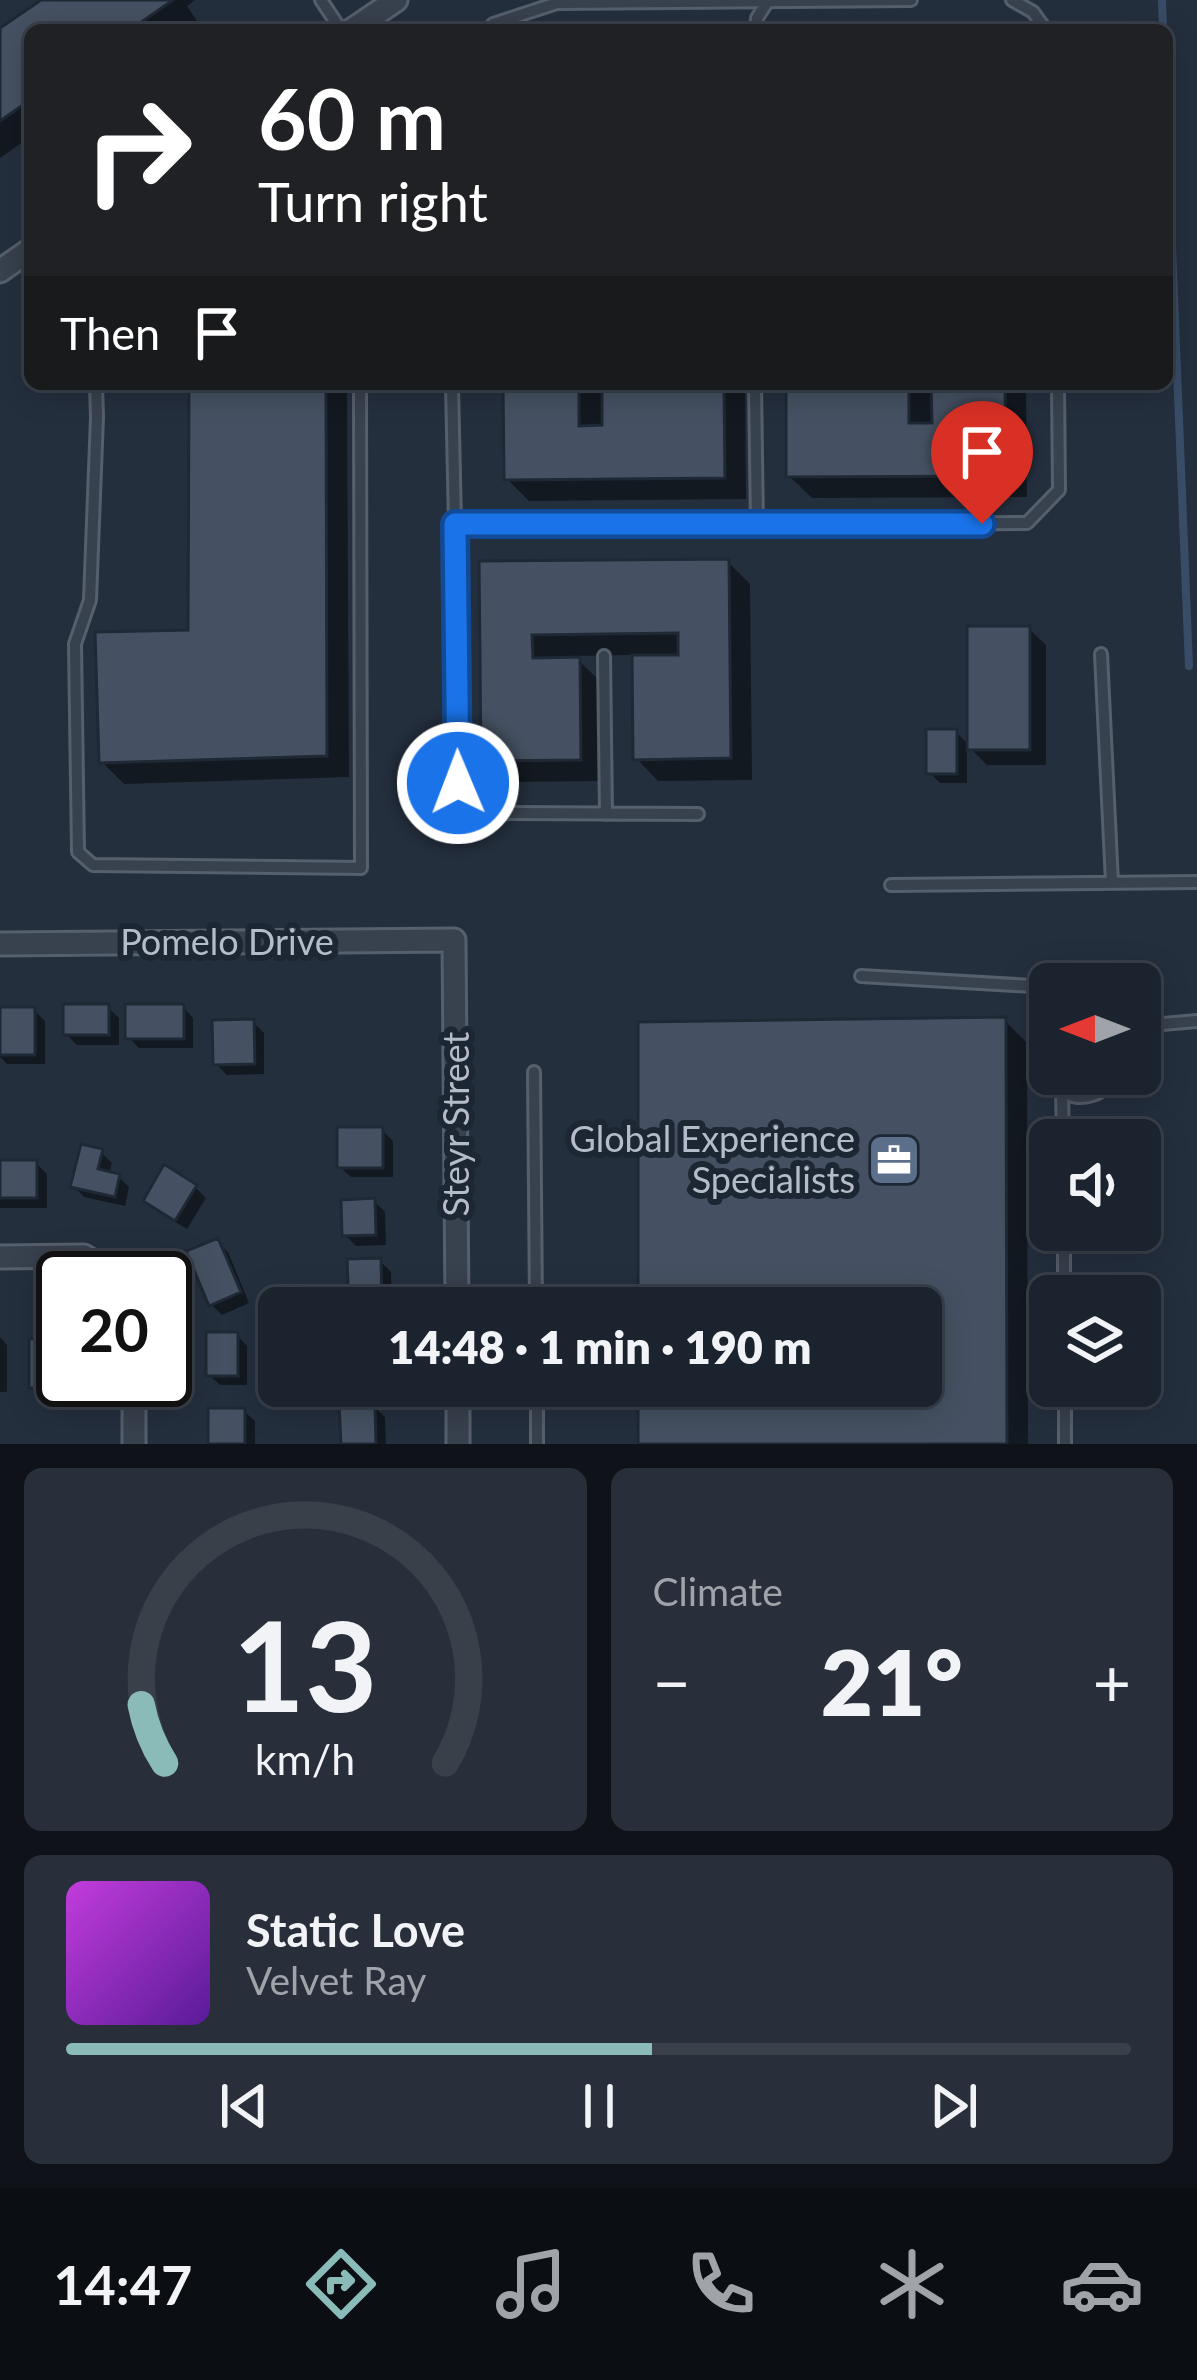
<!DOCTYPE html>
<html lang="en">
<head>
<meta charset="utf-8">
<style>
  body { margin:0; font-family:Lato,sans-serif; background:#282f3a; color:#f1f3f6; height:100vh; display:flex; flex-direction:column; font-size:45px; white-space:nowrap }
  * { box-sizing:border-box; margin:0 }
  p { font-size:39px; color:#a0a4aa }
  .icon { flex:none; width:66px; height:66px; fill:none; stroke:currentColor; stroke-width:2; stroke-linecap:round; stroke-linejoin:round }
  .map { position:relative; height:1444px; overflow:hidden }
  .sheet { display:flex; flex-direction:column; gap:24px; padding:24px; background:#0f1319; flex:1 }
  .sheet>* { flex:none }
  .banner { position:absolute; left:24px; top:24px; width:1149px; height:366px; border-radius:18px; box-shadow:0 6px 30px #0003,0 0 0 3px #39404a; background:#202124; color:#fff; overflow:hidden }
  .needle { width:78px; rotate:270deg }
  .controls { position:absolute; left:1029px; top:963px; display:grid; gap:24px }
  .controls a { display:grid; place-items:center; width:132px; height:132px; border-radius:18px; background:#1b232e; box-shadow:0 6px 30px #0003,0 0 0 3px #39404a; font-size:60px }
  .speed { position:absolute; left:36px; top:1251px; display:flex; gap:24px; font-size:60px; font-weight:700; text-align:center }
  .speed>* { display:grid; place-content:center; width:156px; height:156px; border-radius:50%; background:#1b232e; box-shadow:0 6px 30px #0003,0 0 0 3px #39404a; line-height:1 }
  .speed .limit { border:6px solid #111; border-radius:18px; background:#fff; color:#111 }
  .pin { position:absolute; display:grid; place-items:center; width:102px; height:102px; color:#fff; margin:-123px -51px; border-radius:50% 50% 50% 0; rotate:-45deg; box-shadow:0 0 12px #0007 }
  .pin .icon { rotate:45deg }
  .me { position:absolute; width:132px; margin:-66px; rotate:359deg; stroke-linejoin:round; filter:drop-shadow(0 0 9px #0008) }
  .turn { display:flex; align-items:center; gap:42px; height:252px; padding:0 36px; font-size:54px }
  .turn .icon { width:156px; height:156px; stroke-width:2.5 }
  .turn b { display:block; font-size:84px; line-height:102px }
  .then { display:flex; align-items:center; height:114px; padding:0 36px; background:#0003; gap:24px; font-size:45px }
  .big { font-size:90px; font-weight:800; line-height:1.1 }
  .sheet .widget { flex:1; display:flex; flex-direction:column; justify-content:center; gap:18px; min-width:0; padding:0 42px; border-radius:18px; background:#282f3a }
  .sheet .dial { align-items:center; gap:0 }
  .dial svg { height:312px; overflow:visible; fill:none; stroke:#39404a; stroke-width:7; stroke-linecap:round; text-anchor:middle }
  .dial text { fill:#f1f3f6; stroke:none }
  .song { display:flex; align-items:center; gap:36px }
  .cover { width:144px; height:144px; border-radius:18px; background:linear-gradient(135deg,hsl(290 70% 55%),hsl(270 70% 35%)) }
  .played { height:12px; border-radius:6px; background:linear-gradient(90deg,#8bbbb9 55%,#39404a 55%) }
  .keys { display:flex; justify-content:space-around; direction:ltr }
  .heat { display:flex; justify-content:space-between; align-items:center; font-size:66px; direction:ltr }
  .sheet .tiles { flex:1; display:grid; gap:24px; grid-template-columns:1fr 1fr }
  .widget:last-child { grid-column:span 2 }
  .trip { position:absolute; left:258px; top:1287px; width:684px; height:120px; border-radius:18px; background:#1b232e; box-shadow:0 6px 30px #0003,0 0 0 3px #39404a; font-weight:800; line-height:120px; text-align:center }
  .tab-bar { display:flex; height:192px; justify-content:space-around; align-items:center; background:#0b0e12; color:#a0a4aa }
  .tab-bar .icon { width:84px; height:84px }
  .tab-bar .active { color:#8bbbb9 }
  .tab-bar b { font-size:54px; color:#f1f3f6 }
  .map>svg:first-child { display:block }
</style>
</head>
<body>
<div class="map">
<svg width="1197" height="1444" viewBox="0 0 1197 1444">
  <rect width="100%" height="100%" fill="#242f3e"/>
  <path fill="#0007" d="M46,0H195L187,6L197,21L184,30H30V137L0,158V32Z
    M192,384H347L349,777L124,784L102,762L191,633Z
    M506,384H739L745,390L746,499L529,501L507,479Z
    M789,384H926L934,392V384H1026L1027,497L812,498L789,476Z
    M728,562L750,584L752,780L658,781L636,758L635,655L574,656L601,682L602,781L507,782L484,760L482,564Z
    M1029,629L1046,645V765H987L967,745V783H940L929,772L956,732L970,746Z
    M108,1007L119,1018V1045H77L66,1034Z
    M183,1007L193,1018V1048H139L128,1037Z
    M0,1010H34L45,1021V1064H7L0,1057Z
    M1004,1020L1027,1043L1028,1444H641V1386H921V1308H641Z
    M253,1022L264,1033V1074L227,1075L216,1064Z
    M382,1130L393,1141V1177H351L340,1167Z
    M101,1152L112,1163L109,1174L118,1176L129,1187L125,1206L84,1197L74,1186Z
    M0,1163H36L47,1174V1208H0Z
    M195,1187L206,1198L187,1229L157,1211L146,1200Z
    M374,1201L385,1212L386,1245L356,1246L345,1235Z
    M217,1241L228,1252L249,1303L222,1315L211,1304Z
    M380,1261L391,1272L392,1308H352Z
    M237,1335L247,1346V1385H220L209,1375Z
    M0,1337L7,1345V1392H0Z
    M63,1342V1380H83V1397H43L32,1386Z
    M374,1407L385,1417L386,1444H344L342,1408Z
    M211,1411H244L255,1421V1444H211Z"/>
  <g fill="none" stroke-linecap="round" stroke-linejoin="round">
    <path stroke="#394c67" stroke-width="8" d="M1162,0L1163,30
      M1167,124L1189,666"/>
  </g>
  <path fill="#455162" stroke="#1f2835" stroke-width="3" d="M41,0H173L130,30H30V100L0,121V28Z
    M189,384H326L327,756L99,763L95,632L188,630Z
    M503,384H579V426L602,425V384H724L725,478L504,480Z
    M786,384H909V423H932L931,384H1005L1006,476L786,477Z
    M729,559L731,758L633,760L632,655H678V633L532,635L533,658L580,657L581,760L481,761L479,561Z
    M967,626H1030V750H967Z
    M926,729H957V774H926Z
    M63,1004H109V1035H63Z
    M125,1004H184V1039H125Z
    M0,1007H35V1055H0Z
    M1006,1017L1007,1444H638V1386H921V1308H638V1022Z
    M254,1019L255,1064L213,1065L212,1020Z
    M337,1127H383V1168H337Z
    M81,1144L103,1149L98,1169L120,1174L115,1197L70,1187Z
    M0,1160H37V1198H0Z
    M164,1164L197,1185L175,1221L143,1201Z
    M375,1198L376,1235L342,1236L341,1200Z
    M218,1238L241,1292L209,1306L186,1251Z
    M381,1258L382,1308H349L347,1259Z
    M206,1332H238V1376H206Z
    M29,1339H63V1380H74V1388H29Z
    M375,1404L376,1444H341L339,1405Z
    M208,1408H245V1444H208Z"/>
  <g fill="none" stroke-linecap="round" stroke-linejoin="round">
    <g stroke="#565f6c" stroke-width="16">
      <path id="service" d="M321,0L341,30
        M1012,0L1033,12L1046,30
        M488,30L493,24L557,3L911,0
        M756,30L757,18L768,1
        M96,384L97,417L90,600L75,644L78,852L93,865L361,868L360,384
        M452,384L455,524
        M755,384L757,525L1027,523L1059,490L1058,384
        M1101,654L1112,883
        M604,656L606,814
        M698,814L483,813L458,783L455,524L757,525
        M891,885L1197,882
        M861,976L1050,987
        M1140,1026L1197,1021
        M1050,1044C1033,1092 1091,1119 1116,1074
        M534,1072L536,1308
        M1062,1091L1063,1140
        M1064,1230V1296
        M537,1386V1444
        M1065,1386V1444"/>
    </g>
    <g stroke="#565f6c" stroke-width="27">
      <path id="minor" d="M352,30L396,0
        M0,271L30,250
        M0,944L454,940L457,1308
        M0,1257L84,1256L121,1278
        M134,1380V1444
        M458,1386V1444"/>
    </g>
    <use href="#service" stroke="#38414e" stroke-width="10"/>
    <use href="#minor" stroke="#38414e" stroke-width="21"/>
  </g>
  <g fill="none" stroke-linecap="round" stroke-linejoin="round">
    <g stroke="#114b97" stroke-width="30">
      <path id="route" d="M458,783L455,524H982"/>
    </g>
    <use href="#route" stroke="#1a73e8" stroke-width="21"/>
  </g>
  <defs>
    <g id="office-square" transform="scale(2.7)"><rect x="-9" y="-9" width="18" height="18" rx="4" fill="#5c6f8a" stroke="#1d2633"/><path d="M-6-3h4V-5.5h4V-3h4V5H-6ZM-1-4.5V-3h2v-1.5ZM-6 0V1H6V0Z" fill="#fff"/></g>
  </defs>
  <g fill-rule="evenodd">
    <use href="#office-square" x="894" y="1160"/>
  </g>
  <g text-anchor="middle" stroke-width="12" stroke-linejoin="round" paint-order="stroke">
    <g font-size="36" fill="#b4bcc9" stroke="#1d2633">
      <text x="227" y="955">Pomelo Drive</text>
      <text transform="translate(456 1124) rotate(-90)" y="13">Steyr Street</text>
    </g>
    <g font-size="36" fill="#b4bcc9" stroke="#1d2633" text-anchor="end">
      <text x="855" y="1152">Global Experience<tspan x="855" dy="41">Specialists</tspan></text>
    </g>
  </g>
</svg>
<div class="controls">
<a><svg class="needle" viewBox="-14 -14 28 28"><path d="M0-13l5 13h-10z" fill="#e53935"/><path d="M0 13l5-13h-10z" fill="#a0a4aa"/></svg></a>
<a><svg class="icon" aria-label="sound" viewBox="0 0 24 24"><path d="M4 9h4l5-4v14l-5-4H4zM17 9q2 3 0 6"/></svg></a>
<a><svg class="icon" aria-label="layers" viewBox="0 0 24 24"><path d="M12 4l9 5-9 5-9-5zM3 14l9 5 9-5"/></svg></a>
</div>
<div class="speed"><div class="limit">20</div></div>
<div class="pin" style="left:982px;top:524px;background:#d93025"><svg class="icon" aria-label="arrive" viewBox="0 0 24 24"><path d="M6 21V4h12l-3 4 3 4H6"/></svg></div>
<svg class="me" style="left:458px;top:783px" viewBox="-20 -20 40 40"><circle r="17" fill="#1a73e8" stroke="#fff" stroke-width="3"/><path d="M0-11L8 9 0 5-8 9z" fill="#fff"/></svg>
<div class="trip">14:48 · 1 min · 190 m</div>
<div class="banner">
<div class="turn"><svg class="icon" aria-label="right" viewBox="0 0 24 24"><path d="M7 20v-9h11M14 6l5 5-5 5"/></svg><div><b>60 m</b>Turn right</div></div>
<div class="then">Then<svg class="icon" aria-label="arrive" viewBox="0 0 24 24"><path d="M6 21V4h12l-3 4 3 4H6"/></svg></div>
</div>
</div>
<section class="sheet">
<div class="tiles">
<div class="widget dial"><svg viewBox="0 0 100 80">
<path d="M14 69A42 42 0 1 1 86 69"/>
<path d="M14 69A42 42 0 0 1 8 54" stroke="#8bbbb9"/>
<text x="50" y="56" font-size="32" font-weight="700">13</text>
<text x="50" y="72" font-size="11">km/h</text>
</svg></div>
<div class="widget"><p>Climate</p>
<div class="heat"><a>−</a><b class="big">21°</b><a>+</a></div>
</div>
<div class="widget">
<div class="song"><i class="cover"></i><div><b>Static Love</b><p>Velvet Ray</p></div></div>
<div class="played"></div>
<div class="keys"><svg class="icon" aria-label="previous" viewBox="0 0 24 24"><path d="M18 5L8 12l10 7zM5 5v14"/></svg><svg class="icon" aria-label="pause" viewBox="0 0 24 24"><path d="M8 5v14M16 5v14"/></svg><svg class="icon" aria-label="next" viewBox="0 0 24 24"><path d="M6 5l10 7-10 7zM19 5v14"/></svg></div>
</div>
</div>
</section>
<nav class="tab-bar">
<b>14:47</b>
<svg class="icon active" aria-label="directions" viewBox="0 0 24 24"><path d="M12 3l9 9-9 9-9-9zM9 14v-3h6M13 9l2 2-2 2"/></svg>
<svg class="icon" aria-label="music" viewBox="0 0 24 24"><path d="M9 18V5l10-2v13"/><circle cx="6" cy="18" r="3"/><circle cx="16" cy="16" r="3"/></svg>
<svg class="icon" aria-label="phone" viewBox="0 0 24 24"><path d="M5 4h4l2 5-3 2q2 4 5 5l2-3 5 2v4C11 20 4 13 5 4z"/></svg>
<svg class="icon" aria-label="climate" viewBox="0 0 24 24"><path d="M12 3v18M4 7l16 10M4 17L20 7"/></svg>
<svg class="icon" aria-label="car" viewBox="0 0 24 24"><path d="M5 17H2v-5l4-1 3-4h7l3 4 3 1v5h-3M9 17h6M6 11h13"/><circle cx="7" cy="17" r="2"/><circle cx="17" cy="17" r="2"/></svg>
</nav>
</body>
</html>
